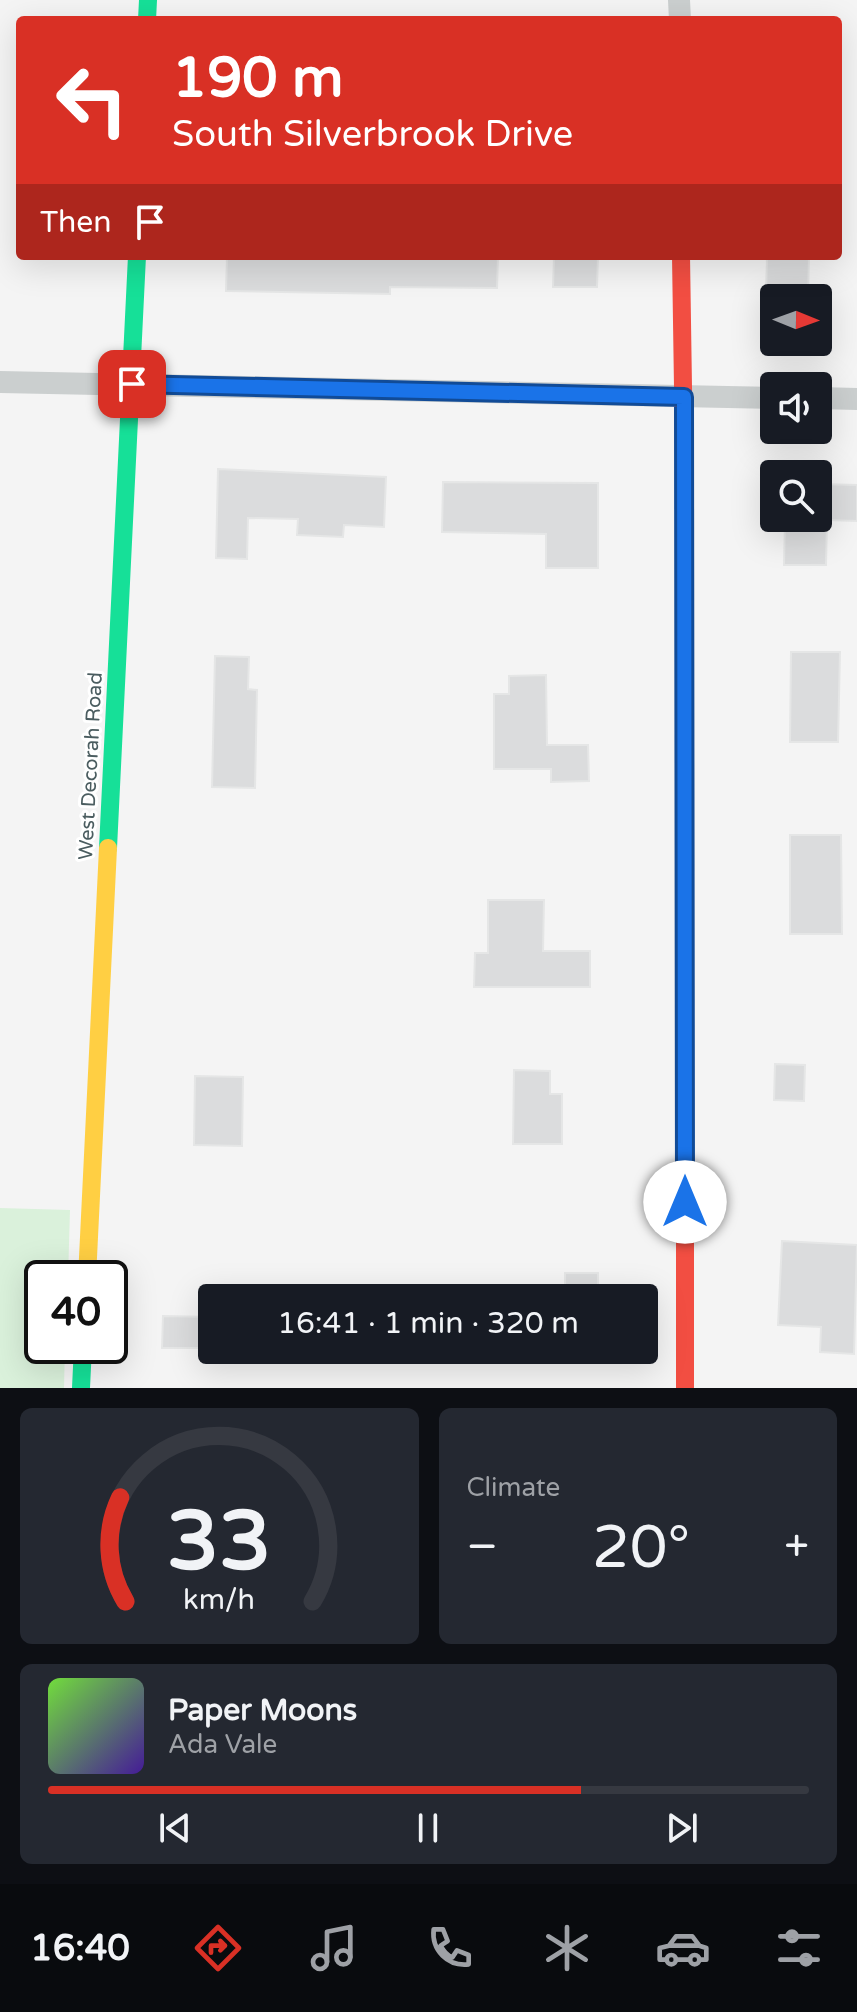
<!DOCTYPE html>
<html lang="en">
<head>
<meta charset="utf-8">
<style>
  body { margin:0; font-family:"Varela Round",sans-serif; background:#242831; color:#f1f3f6; height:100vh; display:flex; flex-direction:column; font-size:30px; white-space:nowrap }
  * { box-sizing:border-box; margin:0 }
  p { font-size:26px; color:#9ea1a6 }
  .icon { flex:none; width:44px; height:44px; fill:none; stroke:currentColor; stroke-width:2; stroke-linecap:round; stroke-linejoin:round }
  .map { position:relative; height:1388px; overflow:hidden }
  .panel { display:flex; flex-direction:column; gap:20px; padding:20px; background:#0d0f14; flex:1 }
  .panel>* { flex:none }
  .guide { position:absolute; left:16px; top:16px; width:826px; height:244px; border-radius:8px; box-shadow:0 8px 32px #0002; background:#d93025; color:#fff; overflow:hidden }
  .needle { width:52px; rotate:91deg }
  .fabs { position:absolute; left:760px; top:284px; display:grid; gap:16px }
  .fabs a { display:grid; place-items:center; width:72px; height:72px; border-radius:8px; background:#171b24; box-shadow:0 8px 32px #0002; font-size:40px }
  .speed { position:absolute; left:24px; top:1260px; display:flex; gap:16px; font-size:40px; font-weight:700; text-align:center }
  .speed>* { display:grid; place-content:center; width:104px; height:104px; border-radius:50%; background:#171b24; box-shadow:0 8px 32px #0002; line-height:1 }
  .speed .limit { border:4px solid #111; border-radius:12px; background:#fff; color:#111 }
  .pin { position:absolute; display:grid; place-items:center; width:68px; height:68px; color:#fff; margin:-34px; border-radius:16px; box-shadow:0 4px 12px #0006 }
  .me { position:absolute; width:88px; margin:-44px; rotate:0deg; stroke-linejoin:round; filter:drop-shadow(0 0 6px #0008) }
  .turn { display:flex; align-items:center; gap:28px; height:168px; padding:0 24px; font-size:36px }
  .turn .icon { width:104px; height:104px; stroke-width:2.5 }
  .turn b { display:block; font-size:56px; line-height:68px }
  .then { display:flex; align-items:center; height:76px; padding:0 24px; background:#0003; gap:16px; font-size:30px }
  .big { font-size:60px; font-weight:600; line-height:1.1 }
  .panel .card { flex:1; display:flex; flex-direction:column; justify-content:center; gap:12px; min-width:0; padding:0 28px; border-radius:12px; background:#242831 }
  .panel .dial { align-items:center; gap:0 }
  .dial svg { height:208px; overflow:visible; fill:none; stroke:#363941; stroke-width:7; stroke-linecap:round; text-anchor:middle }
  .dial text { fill:#f1f3f6; stroke:none }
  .song { display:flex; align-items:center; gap:24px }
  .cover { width:96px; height:96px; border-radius:12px; background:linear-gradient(135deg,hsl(100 70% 55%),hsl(260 70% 35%)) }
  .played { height:8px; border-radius:4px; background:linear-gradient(90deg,#d93025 70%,#363941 70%) }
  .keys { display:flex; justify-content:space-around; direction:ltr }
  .heat { display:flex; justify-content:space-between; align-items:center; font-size:44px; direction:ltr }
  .panel .tiles { flex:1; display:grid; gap:20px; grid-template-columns:1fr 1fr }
  .card:last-child { grid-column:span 2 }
  .trip { position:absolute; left:198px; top:1284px; width:460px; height:80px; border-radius:8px; background:#171b24; box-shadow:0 8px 32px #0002; font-weight:600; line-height:80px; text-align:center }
  .tabs { display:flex; height:128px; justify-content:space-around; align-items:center; background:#090b0e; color:#9ea1a6 }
  .tabs .icon { width:56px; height:56px }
  .tabs .current { color:#d93025 }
  .tabs b { font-size:36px; color:#f1f3f6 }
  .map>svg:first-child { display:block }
</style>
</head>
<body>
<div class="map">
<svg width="857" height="1388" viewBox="0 0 857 1388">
  <rect width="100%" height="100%" fill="#f4f4f4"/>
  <path fill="#daf1db" d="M0,1208L70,1210L68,1278H42V1346H65L64,1388H0Z"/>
  <path fill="#dbdcdd" stroke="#e5e6e6" stroke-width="2" d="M227,256H498L497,288L390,287V294L226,291Z
    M554,256H598L597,287H553Z
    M767,256H809L808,295L766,294Z
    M218,469L386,477L384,527L344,525L343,537L297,535L298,519L248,518L247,559L216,558Z
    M443,482L598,483V568H546V534L442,532Z
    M818,484L857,485V521L827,520L826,565H784L785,518H818Z
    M791,652H840L838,742H790Z
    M215,656L249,657L248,689L257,690L255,788L212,787Z
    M546,675L547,745H588L589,781L551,782V769H494V694H509V676Z
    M790,835H841L842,934H790Z
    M488,900H544L543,951H590V987H474L475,953H488Z
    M775,1064L805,1065L804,1101L774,1100Z
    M514,1070L550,1071V1094H562V1144H513Z
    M195,1076L243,1077L242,1146L194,1145Z
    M782,1241L857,1245L854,1354L820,1352L821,1327L778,1325Z
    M565,1273H598V1298H565Z
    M163,1316L212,1317V1348H162Z"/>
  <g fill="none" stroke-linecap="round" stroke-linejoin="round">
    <path stroke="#cbcfcf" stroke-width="22" d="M679,0L680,20
      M0,382L774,398
      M818,398L857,399"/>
    <path stroke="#16e098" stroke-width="18" d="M147,20L148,0
      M684,453L685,1144
      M108,848L137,256
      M81,1388L83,1346"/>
    <path stroke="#ffcf43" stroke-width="18" d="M87,1278L108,848"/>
    <path stroke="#f24e42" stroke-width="18" d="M681,256L684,453
      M685,1144V1388"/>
  </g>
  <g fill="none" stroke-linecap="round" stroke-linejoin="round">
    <g stroke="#114b97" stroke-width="20">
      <path id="route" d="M132,384L684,397L685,1202"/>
    </g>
    <use href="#route" stroke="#1a73e8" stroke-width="14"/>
  </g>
  <g text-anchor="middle" stroke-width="6" stroke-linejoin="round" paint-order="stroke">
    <g font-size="20" fill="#4b5d60" stroke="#fff">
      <text transform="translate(90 766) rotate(-87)" y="7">West Decorah Road</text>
    </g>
  </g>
</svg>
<div class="fabs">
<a><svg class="needle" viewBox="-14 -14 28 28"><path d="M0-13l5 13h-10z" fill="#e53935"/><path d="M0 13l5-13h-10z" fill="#9ea1a6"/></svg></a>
<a><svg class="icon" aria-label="sound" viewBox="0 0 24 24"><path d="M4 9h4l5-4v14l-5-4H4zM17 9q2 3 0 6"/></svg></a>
<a><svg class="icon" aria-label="search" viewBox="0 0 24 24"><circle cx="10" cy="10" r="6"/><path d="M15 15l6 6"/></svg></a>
</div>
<div class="speed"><div class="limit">40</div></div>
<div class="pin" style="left:132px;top:384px;background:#d93025"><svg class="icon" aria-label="arrive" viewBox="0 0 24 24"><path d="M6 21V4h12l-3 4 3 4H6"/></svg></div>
<svg class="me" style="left:685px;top:1202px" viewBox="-20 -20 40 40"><circle r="19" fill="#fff"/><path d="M0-13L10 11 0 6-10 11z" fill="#1a73e8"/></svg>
<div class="trip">16:41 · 1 min · 320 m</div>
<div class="guide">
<div class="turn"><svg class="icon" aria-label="left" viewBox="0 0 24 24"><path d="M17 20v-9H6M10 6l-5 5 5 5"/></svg><div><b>190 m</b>South Silverbrook Drive</div></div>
<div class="then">Then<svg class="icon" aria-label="arrive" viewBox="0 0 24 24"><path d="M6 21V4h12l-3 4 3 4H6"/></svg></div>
</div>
</div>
<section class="panel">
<div class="tiles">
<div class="card dial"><svg viewBox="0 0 100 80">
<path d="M14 69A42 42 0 1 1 86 69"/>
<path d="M14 69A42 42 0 0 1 12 29" stroke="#d93025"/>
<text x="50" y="56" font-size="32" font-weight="700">33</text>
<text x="50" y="72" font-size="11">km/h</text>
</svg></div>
<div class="card"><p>Climate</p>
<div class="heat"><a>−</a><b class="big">20°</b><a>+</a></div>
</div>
<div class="card">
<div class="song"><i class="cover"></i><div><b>Paper Moons</b><p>Ada Vale</p></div></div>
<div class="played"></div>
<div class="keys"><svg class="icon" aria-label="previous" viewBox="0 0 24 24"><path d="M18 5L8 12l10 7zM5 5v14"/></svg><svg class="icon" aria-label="pause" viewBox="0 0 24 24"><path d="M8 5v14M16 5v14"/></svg><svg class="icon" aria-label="next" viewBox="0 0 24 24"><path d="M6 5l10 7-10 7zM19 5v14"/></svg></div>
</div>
</div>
</section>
<nav class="tabs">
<b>16:40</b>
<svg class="icon current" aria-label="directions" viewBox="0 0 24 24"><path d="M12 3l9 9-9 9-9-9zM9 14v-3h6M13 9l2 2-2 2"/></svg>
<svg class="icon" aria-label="music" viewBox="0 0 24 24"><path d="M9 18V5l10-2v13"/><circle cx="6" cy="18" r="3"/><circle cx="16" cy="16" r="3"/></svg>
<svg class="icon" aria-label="phone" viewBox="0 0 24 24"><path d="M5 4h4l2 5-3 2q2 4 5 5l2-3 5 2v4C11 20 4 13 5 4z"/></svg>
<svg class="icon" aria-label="climate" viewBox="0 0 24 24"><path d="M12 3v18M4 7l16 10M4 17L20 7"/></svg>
<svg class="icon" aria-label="car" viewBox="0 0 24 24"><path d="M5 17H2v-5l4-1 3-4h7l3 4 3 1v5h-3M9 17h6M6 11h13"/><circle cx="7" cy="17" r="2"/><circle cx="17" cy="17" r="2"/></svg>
<svg class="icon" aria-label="filters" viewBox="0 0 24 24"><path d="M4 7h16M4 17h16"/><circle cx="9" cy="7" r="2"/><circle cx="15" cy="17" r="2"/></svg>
</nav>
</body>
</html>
